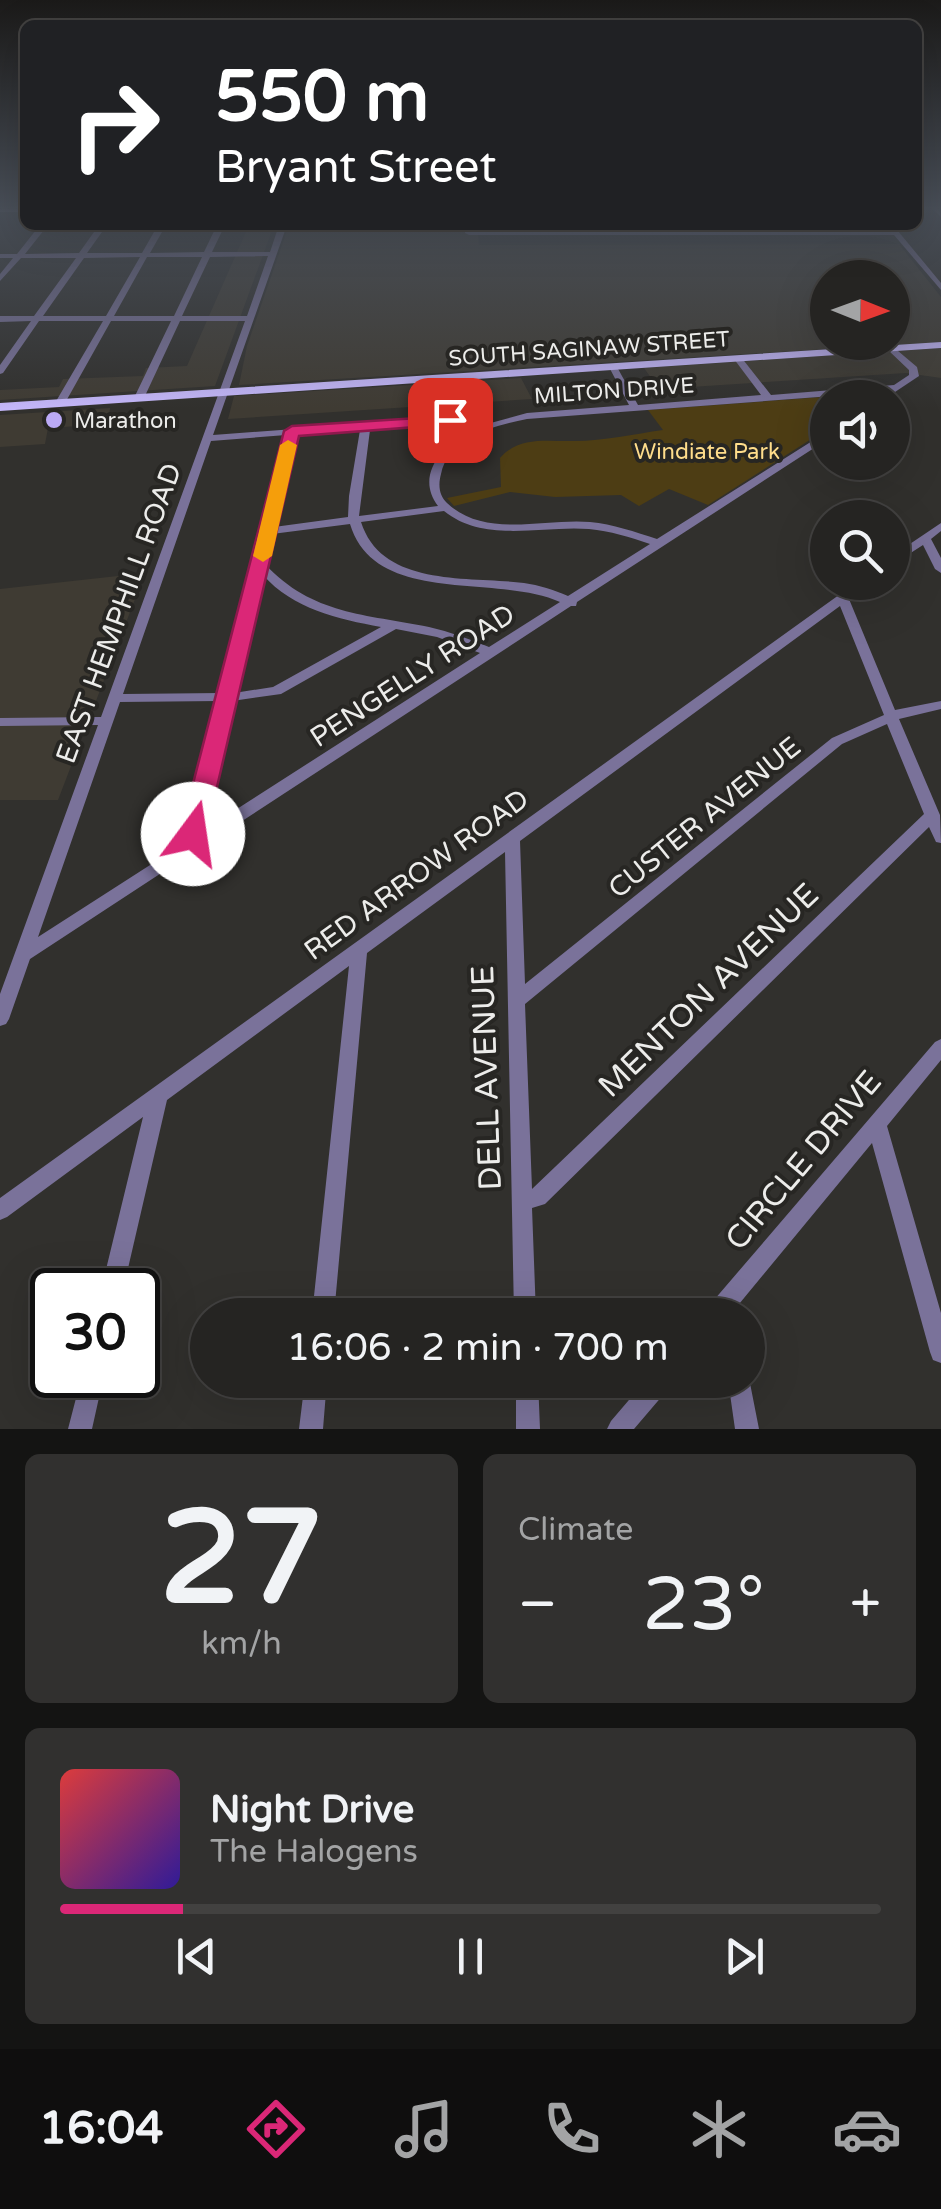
<!DOCTYPE html>
<html lang="en">
<head>
<meta charset="utf-8">
<style>
  body { margin:0; font-family:"Varela Round",sans-serif; background:#31302f; color:#f1f3f6; height:100vh; display:flex; flex-direction:column; font-size:38px; white-space:nowrap }
  * { box-sizing:border-box; margin:0 }
  p { font-size:32px; color:#a3a4a5 }
  .icon { flex:none; width:55px; height:55px; fill:none; stroke:currentColor; stroke-width:2; stroke-linecap:round; stroke-linejoin:round }
  .map { position:relative; height:1429px; overflow:hidden }
  .side { display:flex; flex-direction:column; gap:25px; padding:25px; background:#141413; flex:1 }
  .side>* { flex:none }
  .hud { position:absolute; left:20px; top:20px; width:902px; height:210px; border-radius:15px; box-shadow:0 10px 40px #0002,0 0 0 2px #424140; background:#202124; color:#fff; overflow:hidden }
  .needle { width:65px; rotate:91deg }
  .fabs { position:absolute; left:810px; top:260px; display:grid; gap:20px }
  .fabs a { display:grid; place-items:center; width:100px; height:100px; border-radius:50%; background:#252422; box-shadow:0 10px 40px #0002,0 0 0 2px #424140; font-size:50px }
  .speed { position:absolute; left:30px; top:1268px; display:flex; gap:20px; font-size:50px; font-weight:700; text-align:center }
  .speed>* { display:grid; place-content:center; width:130px; height:130px; border-radius:50%; background:#252422; box-shadow:0 10px 40px #0002,0 0 0 2px #424140; line-height:1 }
  .speed .limit { border:5px solid #111; border-radius:15px; background:#fff; color:#111 }
  .pin { position:absolute; display:grid; place-items:center; width:85px; height:85px; color:#fff; margin:-42px; border-radius:20px; box-shadow:0 5px 15px #0006 }
  .me { position:absolute; width:110px; margin:-55px; rotate:14deg; stroke-linejoin:round; filter:drop-shadow(0 0 8px #0008) }
  .turn { display:flex; align-items:center; gap:35px; height:210px; padding:0 30px; font-size:45px }
  .turn .icon { width:130px; height:130px; stroke-width:2.5 }
  .turn b { display:block; font-size:70px; line-height:85px }
  .big { font-size:75px; font-weight:600; line-height:1.1 }
  .side .card { flex:1; display:flex; flex-direction:column; justify-content:center; gap:15px; min-width:0; padding:0 35px; border-radius:15px; background:#31302f }
  .side .dial { align-items:center; gap:0 }
  .dial b { font-size:130px; line-height:1 }
  .song { display:flex; align-items:center; gap:30px }
  .cover { width:120px; height:120px; border-radius:15px; background:linear-gradient(135deg,hsl(0 70% 55%),hsl(250 70% 35%)) }
  .played { height:10px; border-radius:5px; background:linear-gradient(90deg,#db2777 15%,#424140 15%) }
  .keys { display:flex; justify-content:space-around; direction:ltr }
  .heat { display:flex; justify-content:space-between; align-items:center; font-size:55px; direction:ltr }
  .side .tiles { flex:1; display:grid; gap:25px; grid-template-columns:1fr 1fr }
  .card:last-child { grid-column:span 2 }
  .trip { position:absolute; left:190px; top:1298px; width:575px; height:100px; border-radius:50px; background:#252422; box-shadow:0 10px 40px #0002,0 0 0 2px #424140; font-weight:600; line-height:100px; text-align:center }
  .tabs { display:flex; height:160px; justify-content:space-around; align-items:center; background:#0f0e0e; color:#a3a4a5 }
  .tabs .icon { width:70px; height:70px }
  .tabs .active { color:#db2777 }
  .tabs b { font-size:45px; color:#f1f3f6 }
  .map>svg:first-child { display:block }
</style>
</head>
<body>
<div class="map">
<svg width="941" height="1429" viewBox="0 0 941 1429">
  <rect width="100%" height="100%" fill="#31302d"/>
  <path fill="#3f3b33" fill-rule="evenodd" d="M249,225H274L215,386L0,400V390L59,387L63,379L143,376L146,368L187,366Z
    M289,225H466V233L478,234L479,245L899,244L941,297V342L239,385L247,346ZM828,278H892V342H828Z
    M941,348V378L906,373L659,389L644,368Z
    M521,378L532,399L228,419L234,396Z
    M110,408L108,424L48,428L45,444L0,447V415Z
    M145,573L58,800H0V589Z"/>
  <path fill="#4d3d14" d="M877,393L881,395L828,398L827,429L708,505L669,489L639,506L621,495L555,497L510,492L454,506L447,498L501,487L500,458C520,435 549,442 575,441C604,441 634,434 663,430L648,410Z"/>
  <g fill="none" stroke-linecap="round" stroke-linejoin="round">
    <path fill="#7a729a" fill-rule="evenodd" d="M933,209H939L941,217Z
      M40,225H48L25,254L79,253L99,225H107L87,253H142L158,225H166L150,253L204,252L217,225H225L212,252H270L279,225H287L213,435L443,418L431,378L436,375L441,378L453,419L476,427L527,413L629,405L609,367L613,364L617,367L638,405L761,395L734,359L738,356L741,357L771,395L894,385L909,375V370L888,350L887,348L891,345L917,367L919,376L889,396L886,395L885,392L527,419C494,426 449,436 441,474C438,485 439,495 447,503C485,539 544,518 590,522C613,524 635,532 657,539L828,431V439L577,602L576,606H571L210,842L207,846L201,847L30,959L9,1019L6,1024L0,1026V994L98,725L0,726V718L101,717L245,321H180L144,398L139,401L134,398L171,321H111L65,403L57,405L55,403L103,321H39L3,373L0,374V365L31,321L0,322V316H34L76,258H21L0,281V274L13,258H0V254H17ZM268,256L247,316H182L210,257ZM140,257L106,316H43L84,258ZM147,257H202L174,316H114ZM448,424L468,431C442,446 415,476 438,506L359,516L370,430ZM360,430L349,496L348,517L274,527L296,435ZM286,435L221,693L123,694L211,441ZM444,511C485,544 542,525 589,529C610,531 630,537 650,544L568,596C554,590 539,585 524,583C469,576 382,588 361,522ZM350,524C375,607 497,573 560,602L489,647C470,639 450,632 429,627C366,614 312,615 265,564L272,534ZM263,575C293,609 338,619 381,627L273,687L234,693ZM396,629L437,637L480,653L201,832L232,701L281,694ZM219,701L185,834L189,840L38,937L120,702Z
      M465,225H473V231H890L886,226L893,225L941,283V290L894,235H469L465,233Z
      M941,523V531L931,539L941,558V573L935,569L923,545L892,565V556Z
      M857,582H871L849,599L895,710L941,701V709L899,719L940,815L941,843L936,842L929,827L545,1204L532,1208L536,1315H514L505,852L367,953L334,1315H312L349,966L167,1100L123,1290H101L143,1117L7,1217L0,1220V1198ZM840,606L884,715L832,738L525,984L520,841ZM887,724L924,814L532,1189L525,1004L842,744Z
      M941,1039V1060L887,1126L941,1313V1363L933,1360L930,1352L872,1143L730,1315H705L708,1307L935,1042Z
      M748,1373L759,1429H735L728,1380H748Z
      M82,1375H104L92,1429H68Z
      M305,1380H327L323,1429H299Z
      M516,1380H538L540,1429H516Z
      M646,1380H672L669,1388L634,1429H607L611,1421Z"/>
    <path fill="#c3b6f8" fill-rule="evenodd" d="M0,209H25V212H0Z
      M941,342V348L0,411V403Z"/>
  </g>
  <linearGradient id="sky" x2="0" y2="1"><stop stop-color="#1b1a19"/><stop offset="0.51" stop-color="#484e57"/><stop offset="1" stop-color="#484e57" stop-opacity="0"/></linearGradient>
  <rect width="941" height="409" fill="url(#sky)"/>
  <path fill="#db2777" stroke="#8e194d" stroke-width="2.5" d="M450,416L455,417V424L299,436L206,834L202,841H184L180,834L284,431L292,426Z"/>
  <path fill="#f59e0b" d="M288,440L297,445L272,556L263,562L253,556L280,445Z"/>
  <circle fill="#bbaaf6" stroke="#272623" stroke-width="4" cx="54" cy="420" r="10"/>
  <g text-anchor="middle" stroke-width="8" stroke-linejoin="round" paint-order="stroke">
    <g font-size="22" fill="#ececea" stroke="#272623">
      <text transform="translate(589 348) rotate(-4)" y="8">SOUTH SAGINAW STREET</text>
      <text transform="translate(614 390) rotate(-4)" y="8">MILTON DRIVE</text>
    </g>
    <g font-size="22" fill="#ececea" stroke="#272623" text-anchor="start">
      <text x="74" y="428">Marathon</text>
    </g>
    <g font-size="22" fill="#ffdd8b" stroke="#272623">
      <text x="707" y="459">Windiate Park</text>
    </g>
    <g font-size="28" fill="#ececea" stroke="#272623">
      <text transform="translate(118 613) rotate(-70)" y="10">EAST HEMPHILL ROAD</text>
      <text transform="translate(412 675) rotate(-33)" y="10">PENGELLY ROAD</text>
      <text transform="translate(704 817) rotate(-39)" y="10">CUSTER AVENUE</text>
      <text transform="translate(416 874) rotate(-36)" y="10">RED ARROW ROAD</text>
    </g>
    <g font-size="32" fill="#ececea" stroke="#272623">
      <text transform="translate(708 990) rotate(-44)" y="11">MENTON AVENUE</text>
      <text transform="translate(486 1078) rotate(-92)" y="11">DELL AVENUE</text>
      <text transform="translate(803 1160) rotate(-50)" y="11">CIRCLE DRIVE</text>
    </g>
  </g>
</svg>
<div class="fabs">
<a><svg class="needle" viewBox="-14 -14 28 28"><path d="M0-13l5 13h-10z" fill="#e53935"/><path d="M0 13l5-13h-10z" fill="#a3a4a5"/></svg></a>
<a><svg class="icon" aria-label="sound" viewBox="0 0 24 24"><path d="M4 9h4l5-4v14l-5-4H4zM17 9q2 3 0 6"/></svg></a>
<a><svg class="icon" aria-label="search" viewBox="0 0 24 24"><circle cx="10" cy="10" r="6"/><path d="M15 15l6 6"/></svg></a>
</div>
<div class="speed"><div class="limit">30</div></div>
<div class="pin" style="left:450px;top:420px;background:#d93025"><svg class="icon" aria-label="arrive" viewBox="0 0 24 24"><path d="M6 21V4h12l-3 4 3 4H6"/></svg></div>
<svg class="me" style="left:193px;top:834px" viewBox="-20 -20 40 40"><circle r="19" fill="#fff"/><path d="M0-13L10 11 0 6-10 11z" fill="#db2777"/></svg>
<div class="trip">16:06 · 2 min · 700 m</div>
<div class="hud">
<div class="turn"><svg class="icon" aria-label="right" viewBox="0 0 24 24"><path d="M7 20v-9h11M14 6l5 5-5 5"/></svg><div><b>550 m</b>Bryant Street</div></div>
</div>
</div>
<section class="side">
<div class="tiles">
<div class="card dial"><b>27</b><p>km/h</p></div>
<div class="card"><p>Climate</p>
<div class="heat"><a>−</a><b class="big">23°</b><a>+</a></div>
</div>
<div class="card">
<div class="song"><i class="cover"></i><div><b>Night Drive</b><p>The Halogens</p></div></div>
<div class="played"></div>
<div class="keys"><svg class="icon" aria-label="previous" viewBox="0 0 24 24"><path d="M18 5L8 12l10 7zM5 5v14"/></svg><svg class="icon" aria-label="pause" viewBox="0 0 24 24"><path d="M8 5v14M16 5v14"/></svg><svg class="icon" aria-label="next" viewBox="0 0 24 24"><path d="M6 5l10 7-10 7zM19 5v14"/></svg></div>
</div>
</div>
</section>
<nav class="tabs">
<b>16:04</b>
<svg class="icon active" aria-label="directions" viewBox="0 0 24 24"><path d="M12 3l9 9-9 9-9-9zM9 14v-3h6M13 9l2 2-2 2"/></svg>
<svg class="icon" aria-label="music" viewBox="0 0 24 24"><path d="M9 18V5l10-2v13"/><circle cx="6" cy="18" r="3"/><circle cx="16" cy="16" r="3"/></svg>
<svg class="icon" aria-label="phone" viewBox="0 0 24 24"><path d="M5 4h4l2 5-3 2q2 4 5 5l2-3 5 2v4C11 20 4 13 5 4z"/></svg>
<svg class="icon" aria-label="climate" viewBox="0 0 24 24"><path d="M12 3v18M4 7l16 10M4 17L20 7"/></svg>
<svg class="icon" aria-label="car" viewBox="0 0 24 24"><path d="M5 17H2v-5l4-1 3-4h7l3 4 3 1v5h-3M9 17h6M6 11h13"/><circle cx="7" cy="17" r="2"/><circle cx="17" cy="17" r="2"/></svg>
</nav>
</body>
</html>
